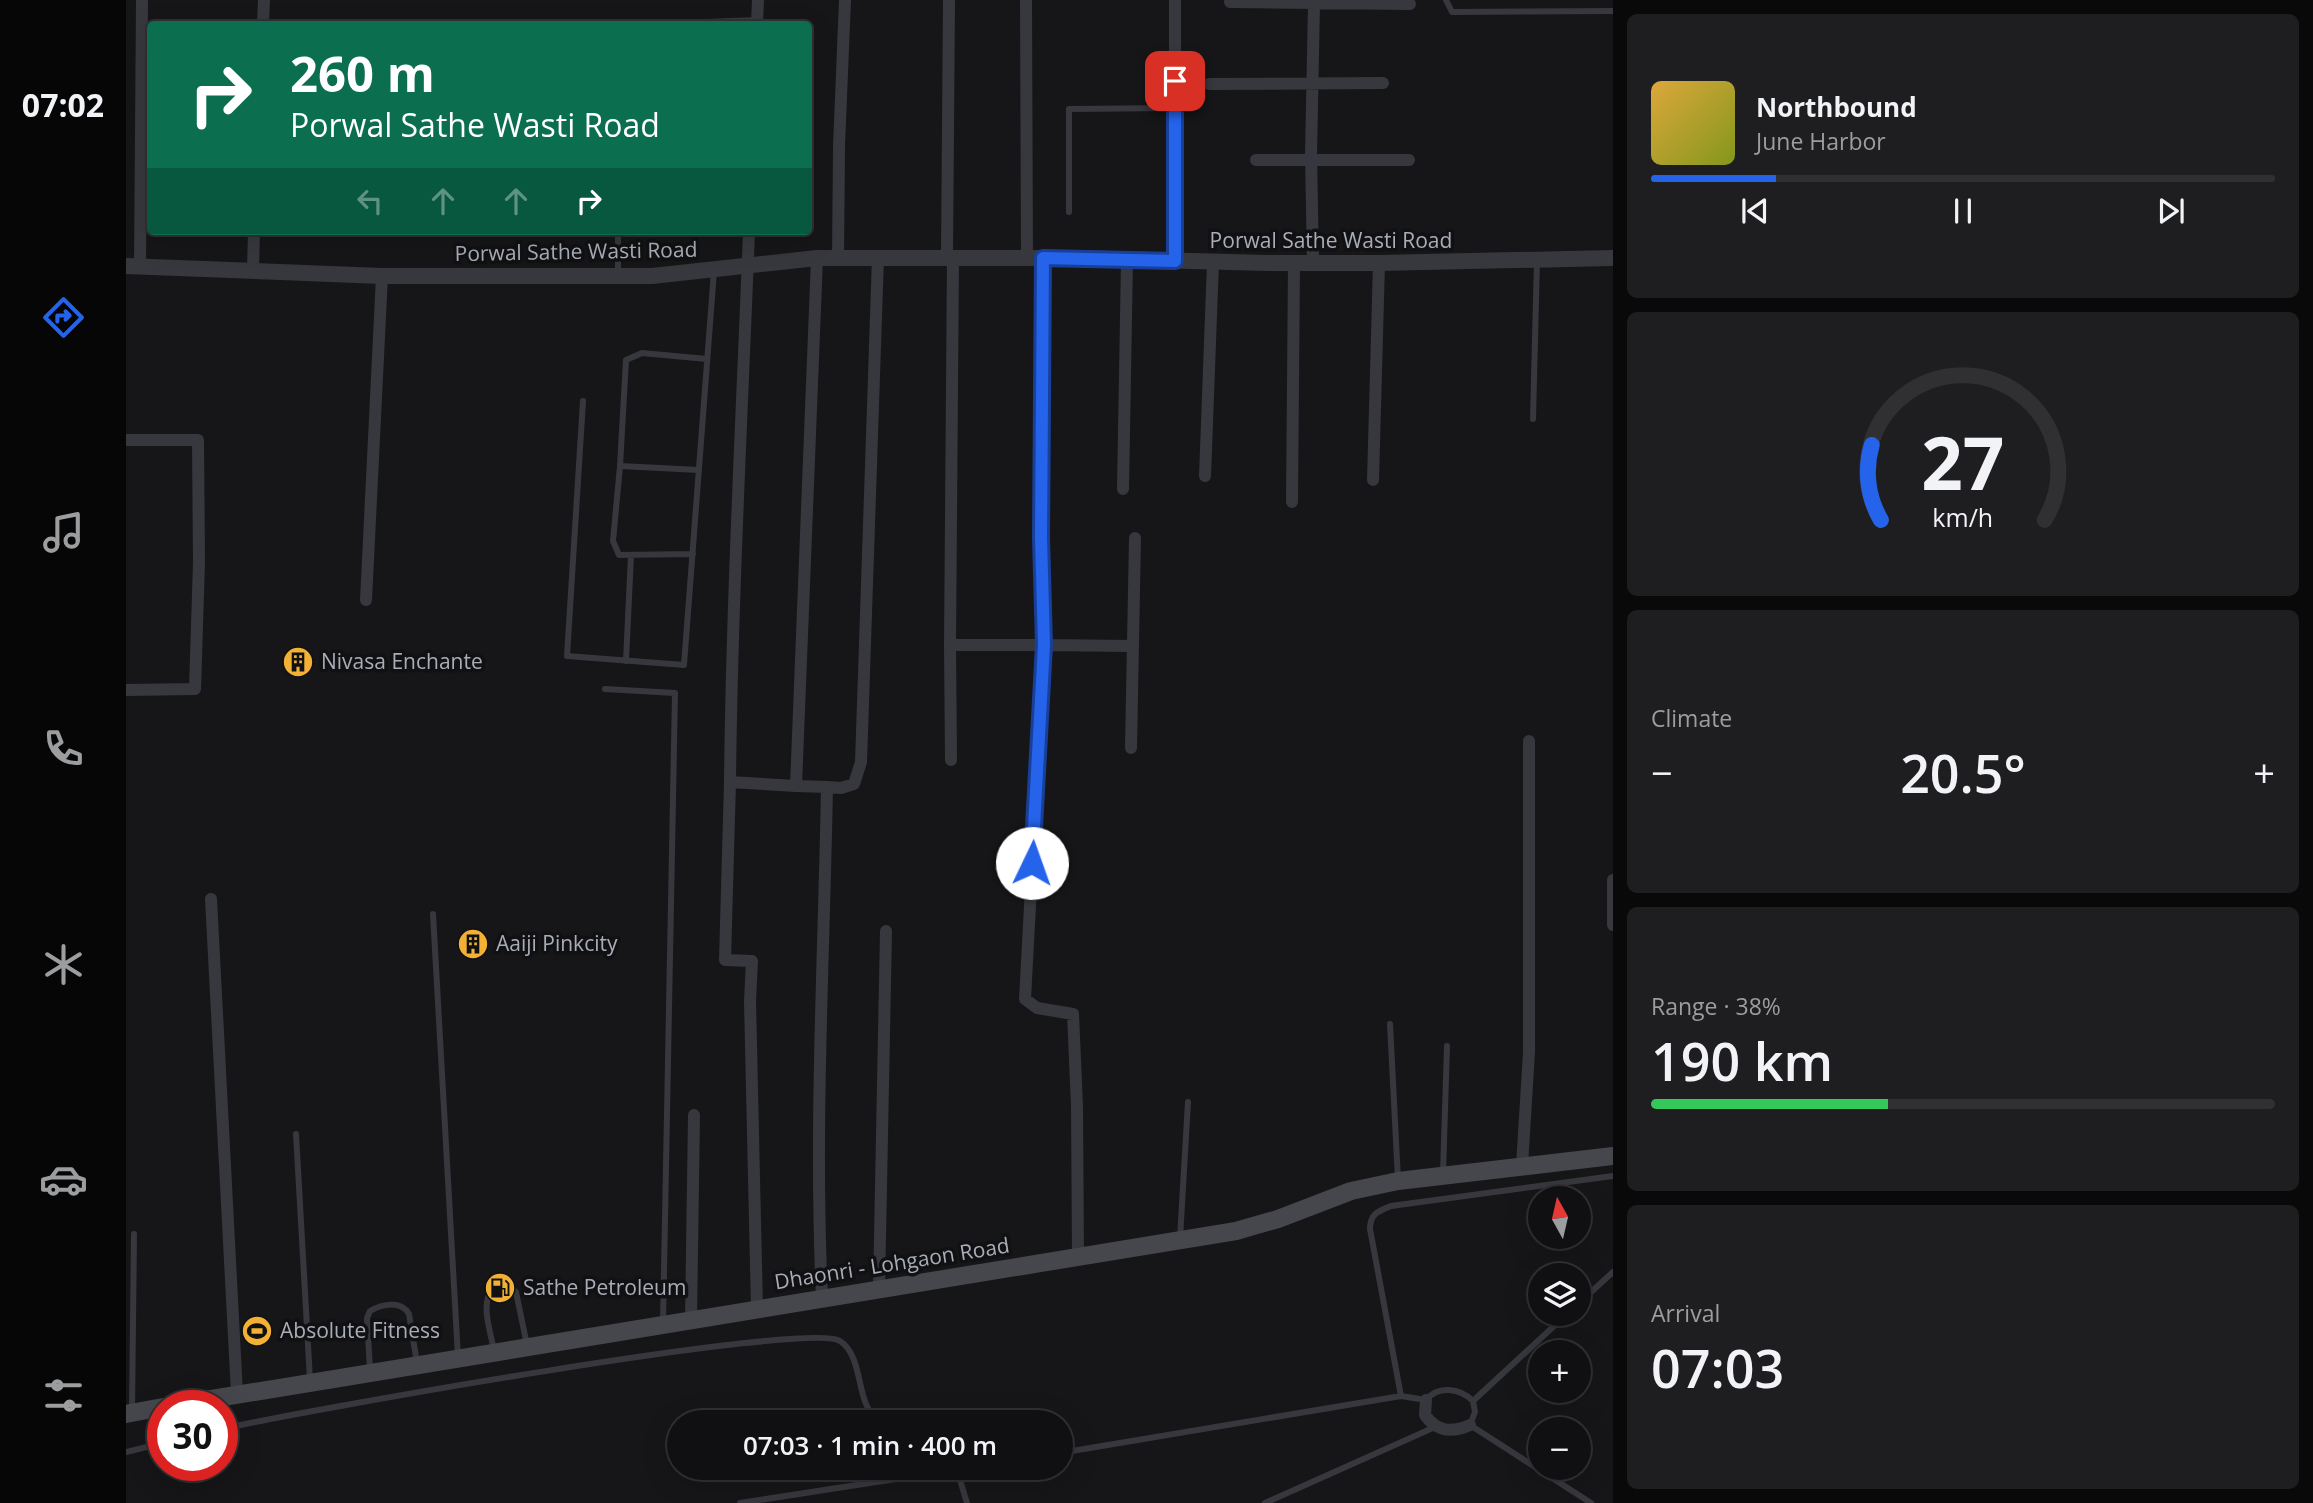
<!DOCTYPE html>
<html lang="en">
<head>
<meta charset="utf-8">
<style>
  body { margin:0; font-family:"Open Sans",sans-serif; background:#1e1e20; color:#f1f3f6; height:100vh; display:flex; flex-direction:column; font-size:26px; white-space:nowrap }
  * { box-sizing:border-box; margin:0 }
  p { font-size:23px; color:#9c9d9f }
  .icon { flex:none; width:38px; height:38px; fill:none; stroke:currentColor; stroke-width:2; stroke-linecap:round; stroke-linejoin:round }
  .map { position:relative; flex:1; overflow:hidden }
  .sheet { display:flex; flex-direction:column; gap:14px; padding:14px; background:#09090a; width:700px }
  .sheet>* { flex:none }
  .hud { position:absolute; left:21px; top:21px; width:665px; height:214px; border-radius:7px; box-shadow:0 7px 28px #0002,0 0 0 2px #303032; background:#0b6e4f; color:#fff; overflow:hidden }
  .needle { width:46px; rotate:352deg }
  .buttons { position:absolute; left:1402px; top:1186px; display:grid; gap:14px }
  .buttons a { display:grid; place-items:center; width:63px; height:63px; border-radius:50%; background:#101012; box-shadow:0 7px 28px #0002,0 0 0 2px #303032; font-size:35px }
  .speed { position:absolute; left:21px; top:1390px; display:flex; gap:14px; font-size:35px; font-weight:700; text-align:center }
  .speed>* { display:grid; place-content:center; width:91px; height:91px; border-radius:50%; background:#101012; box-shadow:0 7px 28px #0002,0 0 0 2px #303032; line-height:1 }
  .speed .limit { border:10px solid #d22; background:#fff; color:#111 }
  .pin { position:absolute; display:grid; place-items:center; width:60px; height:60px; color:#fff; margin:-30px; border-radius:14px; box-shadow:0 4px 10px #0006 }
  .me { position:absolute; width:77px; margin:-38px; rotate:3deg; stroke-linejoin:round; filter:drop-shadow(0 0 5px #0008) }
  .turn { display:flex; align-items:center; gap:24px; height:147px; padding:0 28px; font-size:32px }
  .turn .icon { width:91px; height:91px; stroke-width:2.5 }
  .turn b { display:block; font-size:49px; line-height:60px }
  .lanes { display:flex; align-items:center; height:66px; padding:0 28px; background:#0003; justify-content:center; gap:35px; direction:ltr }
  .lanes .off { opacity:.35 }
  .big { font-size:52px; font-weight:600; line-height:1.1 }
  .sheet .card { flex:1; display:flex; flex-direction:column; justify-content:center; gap:10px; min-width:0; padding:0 24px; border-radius:10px; background:#1e1e20 }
  .sheet .dial { align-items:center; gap:0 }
  .dial svg { height:182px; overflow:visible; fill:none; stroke:#303032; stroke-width:7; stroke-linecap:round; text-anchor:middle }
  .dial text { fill:#f1f3f6; stroke:none }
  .song { display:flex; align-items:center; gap:21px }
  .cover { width:84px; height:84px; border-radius:10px; background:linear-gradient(135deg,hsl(40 70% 55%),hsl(70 70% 35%)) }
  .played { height:7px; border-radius:4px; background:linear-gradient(90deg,#2563eb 20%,#303032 20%) }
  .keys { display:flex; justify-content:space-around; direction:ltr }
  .heat { display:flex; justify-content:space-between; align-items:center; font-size:38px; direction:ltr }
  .charge { height:10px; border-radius:5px; background:linear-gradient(90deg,#34c759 38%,#303032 0) }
  .trip { position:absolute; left:541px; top:1410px; width:406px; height:70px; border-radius:35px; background:#101012; box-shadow:0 7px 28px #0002,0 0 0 2px #303032; font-weight:600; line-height:70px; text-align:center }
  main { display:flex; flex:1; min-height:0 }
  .tabs { display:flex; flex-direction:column; width:126px; justify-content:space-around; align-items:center; background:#060607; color:#9c9d9f }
  .tabs .icon { width:49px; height:49px }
  .tabs .active { color:#2563eb }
  .tabs b { font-size:32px; color:#f1f3f6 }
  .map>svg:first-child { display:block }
</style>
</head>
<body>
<main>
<nav class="tabs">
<b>07:02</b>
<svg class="icon active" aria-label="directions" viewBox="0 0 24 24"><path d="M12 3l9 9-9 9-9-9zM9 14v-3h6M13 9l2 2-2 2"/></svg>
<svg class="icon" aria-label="music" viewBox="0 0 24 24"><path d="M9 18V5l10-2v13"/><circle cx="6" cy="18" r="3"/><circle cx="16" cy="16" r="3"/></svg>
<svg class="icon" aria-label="phone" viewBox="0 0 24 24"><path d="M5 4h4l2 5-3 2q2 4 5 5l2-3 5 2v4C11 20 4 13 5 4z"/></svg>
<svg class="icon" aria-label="climate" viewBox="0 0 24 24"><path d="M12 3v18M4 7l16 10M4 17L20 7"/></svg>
<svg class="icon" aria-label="car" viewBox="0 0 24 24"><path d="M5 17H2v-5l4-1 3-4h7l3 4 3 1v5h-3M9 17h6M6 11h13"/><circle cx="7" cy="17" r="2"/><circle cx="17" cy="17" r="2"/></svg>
<svg class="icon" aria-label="filters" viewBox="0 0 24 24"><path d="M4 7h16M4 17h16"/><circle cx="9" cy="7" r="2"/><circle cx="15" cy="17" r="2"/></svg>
</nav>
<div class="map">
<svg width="1487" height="1503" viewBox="0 0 1487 1503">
  <rect width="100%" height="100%" fill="#161618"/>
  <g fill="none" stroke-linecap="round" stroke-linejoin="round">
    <path stroke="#37383d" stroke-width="6" d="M1320,0L1326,12L1487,11
      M529,24L631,20
      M943,212V109L1049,108
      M492,231V274
      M457,401L441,656L558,665L588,271
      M1407,419L1411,260
      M494,466L487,541L493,555L567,554
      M573,470L494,466L500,360L516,353L581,359
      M500,661L505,555
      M479,689L549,693L537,1324
      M307,914L332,1357
      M1264,1024L1272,1180
      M170,1134L184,1380
      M1317,1174L1321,1046
      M1054,1238L1062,1102
      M1452,1304L1487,1272
      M1441,1314L1347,1401L1349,1412L1344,1425L1465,1503
      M368,1351C365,1333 354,1304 366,1290L386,1288L390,1292L401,1345
      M244,1370L241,1318L244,1311C256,1304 275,1300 283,1314L291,1363
      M1275,1396L1244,1229C1244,1214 1252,1211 1265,1206L1487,1176
      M6,1411L8,1234
      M96,1429C165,1413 683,1320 714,1341C733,1353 732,1386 740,1404C743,1411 747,1417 751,1423
      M0,1452L37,1443
      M934,1453L1275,1396L1300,1400C1312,1385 1334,1388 1347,1401
      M831,1470L841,1503
      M614,1503L841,1468
      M1139,1503L1309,1427"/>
    <path stroke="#37383d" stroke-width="12" d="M900,0L901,257
      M1104,2L1284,4
      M137,24L138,0
      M631,24L632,0
      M1083,84L1257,83
      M1130,160H1283
      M623,231C616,415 606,598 604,782L670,786
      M821,257L823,0
      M827,257L824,645H918L899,999L911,1008L947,1014L951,1106L952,1257
      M691,258L670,786L701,787C698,958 688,1128 696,1298
      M712,258L713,146L719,0
      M917,258L915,538L918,645L1006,646
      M1049,261V0
      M1187,263L1185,155L1188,4
      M14,267L16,0
      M127,271L128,231
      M0,440H72L73,562L69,689L0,690
      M1079,476L1087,262
      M1247,480L1253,263
      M997,489L1001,259
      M1166,502L1168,263
      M240,600L256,276
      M824,645L825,760
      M1005,748L1009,538
      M604,782L599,960L626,961L624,1001L631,1309
      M701,787L715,788L728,784L735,762L752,257
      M1487,880V925
      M85,899L111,1394
      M1396,1166L1403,1052V741
      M753,1289L760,931
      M565,1320L568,1115
      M1300,1400L1299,1415C1311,1432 1326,1433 1344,1425"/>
    <path stroke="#37383d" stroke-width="16" d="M0,266L256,276H526L691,258H952L1142,263H1253L1487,258"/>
    <path stroke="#45474d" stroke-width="18" d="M49,1405L1110,1231L1152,1219L1225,1191L1272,1181L1487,1156
      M0,1414L37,1407"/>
  </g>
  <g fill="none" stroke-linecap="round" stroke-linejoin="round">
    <g stroke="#184099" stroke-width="18">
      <path id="route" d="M906,863L918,645L915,538L917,258L1049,261V81"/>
    </g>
    <use href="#route" stroke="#2563eb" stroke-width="12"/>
  </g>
  <defs>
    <g id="building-disc" transform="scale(1.575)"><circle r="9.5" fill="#f2b134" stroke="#111113"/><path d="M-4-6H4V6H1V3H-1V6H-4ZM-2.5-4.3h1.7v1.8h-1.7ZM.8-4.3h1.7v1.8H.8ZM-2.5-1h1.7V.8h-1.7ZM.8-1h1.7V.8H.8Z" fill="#111"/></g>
    <g id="fuel-disc" transform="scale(1.575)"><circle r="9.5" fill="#f2b134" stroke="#111113"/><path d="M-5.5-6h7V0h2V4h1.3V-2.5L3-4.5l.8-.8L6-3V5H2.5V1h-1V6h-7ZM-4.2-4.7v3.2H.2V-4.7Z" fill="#111"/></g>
    <g id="stadium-disc" transform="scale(1.575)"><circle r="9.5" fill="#f2b134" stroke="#111113"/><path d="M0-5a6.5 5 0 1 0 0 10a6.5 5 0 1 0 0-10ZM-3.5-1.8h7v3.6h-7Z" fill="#111"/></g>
  </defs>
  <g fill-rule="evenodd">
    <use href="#building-disc" x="172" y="662"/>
    <use href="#building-disc" x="347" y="944"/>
    <use href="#fuel-disc" x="374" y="1288"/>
    <use href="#stadium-disc" x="131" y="1331"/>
  </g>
  <g text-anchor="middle" stroke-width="7" stroke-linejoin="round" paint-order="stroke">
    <g font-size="21" fill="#a8adb8" stroke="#111113">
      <text x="1205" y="248">Porwal Sathe Wasti Road</text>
      <text transform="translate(450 252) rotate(-1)" y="7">Porwal Sathe Wasti Road</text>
      <text transform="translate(766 1264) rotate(-9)" y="7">Dhaonri - Lohgaon Road</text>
    </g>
    <g font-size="21" fill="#a8adb8" stroke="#111113" text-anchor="start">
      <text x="195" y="669">Nivasa Enchante</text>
      <text x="370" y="951">Aaiji Pinkcity</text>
      <text x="397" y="1295">Sathe Petroleum</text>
      <text x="154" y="1338">Absolute Fitness</text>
    </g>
  </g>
</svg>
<div class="buttons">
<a><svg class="needle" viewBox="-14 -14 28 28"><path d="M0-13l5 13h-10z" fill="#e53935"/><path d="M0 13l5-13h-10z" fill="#9c9d9f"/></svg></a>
<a><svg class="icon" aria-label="layers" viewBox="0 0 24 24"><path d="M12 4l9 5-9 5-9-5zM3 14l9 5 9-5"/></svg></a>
<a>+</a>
<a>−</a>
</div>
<div class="speed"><div class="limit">30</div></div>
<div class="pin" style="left:1049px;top:81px;background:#d93025"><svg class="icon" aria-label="arrive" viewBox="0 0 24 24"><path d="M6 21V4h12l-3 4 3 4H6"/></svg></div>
<svg class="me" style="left:906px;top:863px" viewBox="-20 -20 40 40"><circle r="19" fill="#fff"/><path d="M0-13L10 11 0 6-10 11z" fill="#2563eb"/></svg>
<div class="trip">07:03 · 1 min · 400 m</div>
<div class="hud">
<div class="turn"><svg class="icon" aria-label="right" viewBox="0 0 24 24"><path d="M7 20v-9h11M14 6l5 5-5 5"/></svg><div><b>260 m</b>Porwal Sathe Wasti Road</div></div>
<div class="lanes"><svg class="icon off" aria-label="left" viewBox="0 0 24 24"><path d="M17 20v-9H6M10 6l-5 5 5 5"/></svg><svg class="icon off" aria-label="ahead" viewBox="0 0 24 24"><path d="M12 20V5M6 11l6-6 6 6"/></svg><svg class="icon off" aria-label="ahead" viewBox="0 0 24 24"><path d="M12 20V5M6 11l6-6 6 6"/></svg><svg class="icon" aria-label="right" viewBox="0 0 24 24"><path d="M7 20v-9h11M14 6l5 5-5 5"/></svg></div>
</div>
</div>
<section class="sheet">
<div class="card">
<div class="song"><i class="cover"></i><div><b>Northbound</b><p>June Harbor</p></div></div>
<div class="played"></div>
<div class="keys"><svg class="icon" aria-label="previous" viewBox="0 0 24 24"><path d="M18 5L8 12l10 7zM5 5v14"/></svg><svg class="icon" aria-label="pause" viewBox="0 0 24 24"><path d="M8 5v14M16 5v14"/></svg><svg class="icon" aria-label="next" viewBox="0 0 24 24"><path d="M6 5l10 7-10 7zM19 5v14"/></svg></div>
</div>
<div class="card dial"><svg viewBox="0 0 100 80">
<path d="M14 69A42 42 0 1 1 86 69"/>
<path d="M14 69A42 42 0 0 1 10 36" stroke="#2563eb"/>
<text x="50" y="56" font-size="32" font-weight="700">27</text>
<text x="50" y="72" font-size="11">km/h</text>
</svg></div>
<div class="card"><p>Climate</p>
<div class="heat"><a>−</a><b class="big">20.5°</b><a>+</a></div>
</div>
<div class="card"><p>Range · 38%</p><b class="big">190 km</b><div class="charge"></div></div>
<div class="card"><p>Arrival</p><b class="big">07:03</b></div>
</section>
</main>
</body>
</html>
